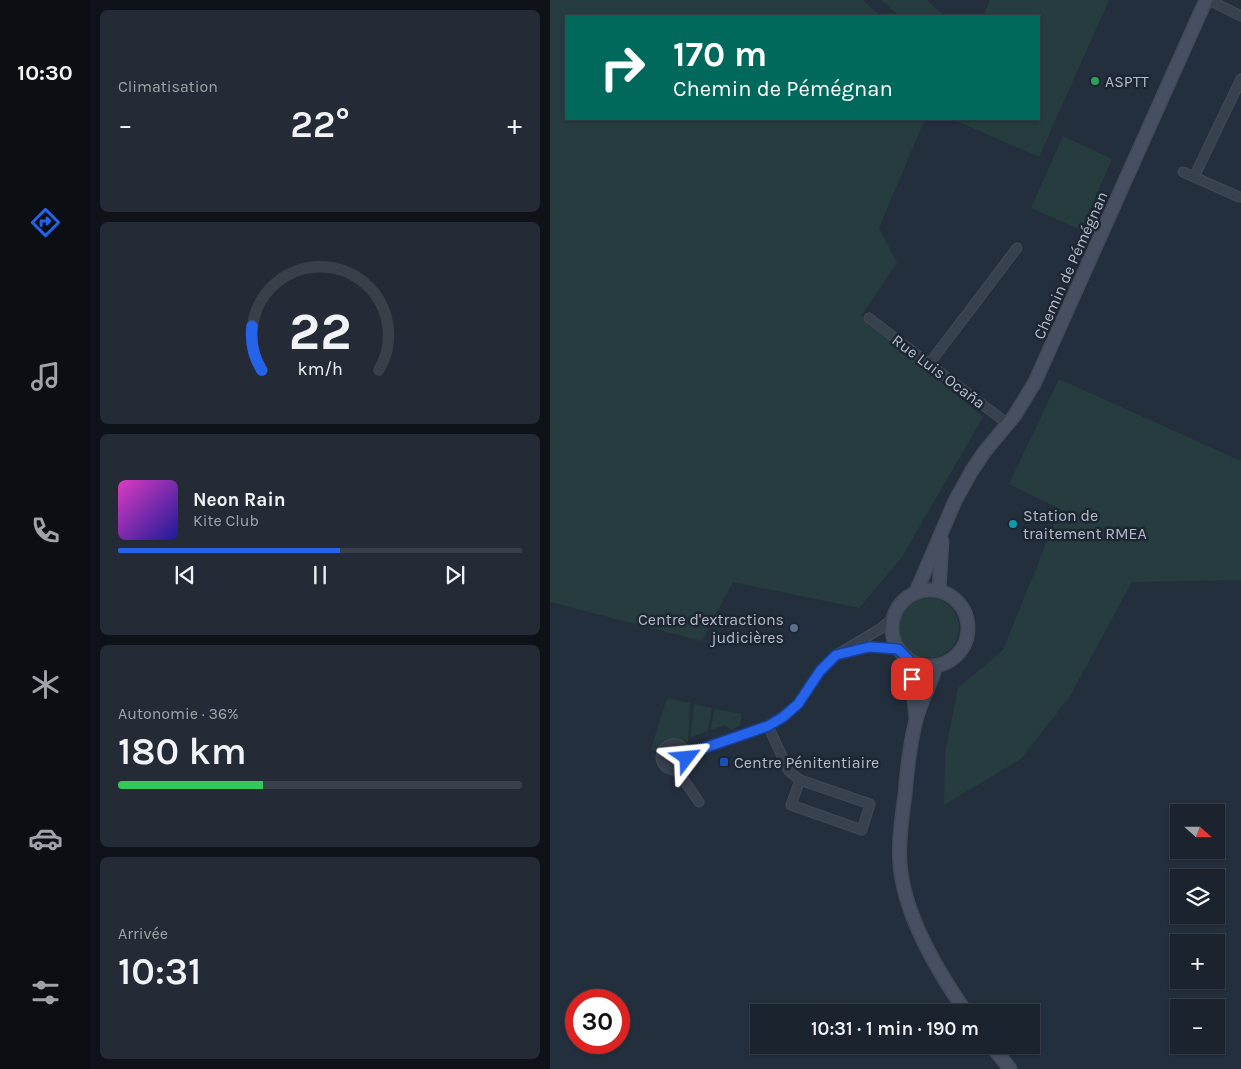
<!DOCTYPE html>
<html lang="fr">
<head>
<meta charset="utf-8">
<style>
  body { margin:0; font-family:Karla,sans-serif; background:#242b36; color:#f1f3f6; height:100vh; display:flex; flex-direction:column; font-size:19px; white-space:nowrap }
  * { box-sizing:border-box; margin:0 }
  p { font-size:16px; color:#a0a4aa }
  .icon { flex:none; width:28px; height:28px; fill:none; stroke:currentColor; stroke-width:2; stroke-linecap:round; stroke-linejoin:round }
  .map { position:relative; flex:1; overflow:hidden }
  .drawer { display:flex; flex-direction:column; gap:10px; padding:10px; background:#0f1319; width:460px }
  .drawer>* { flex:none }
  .top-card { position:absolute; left:15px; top:15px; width:475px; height:105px; border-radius:0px; box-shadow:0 1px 4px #0004,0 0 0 1px #39404a; background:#00695c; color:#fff; overflow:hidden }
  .needle { width:32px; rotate:111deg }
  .buttons { position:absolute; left:620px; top:804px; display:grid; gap:10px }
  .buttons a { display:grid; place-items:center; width:55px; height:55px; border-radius:0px; background:#1b232e; box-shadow:0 1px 4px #0004,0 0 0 1px #39404a; font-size:25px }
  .speed { position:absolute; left:15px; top:989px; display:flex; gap:10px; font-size:25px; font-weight:700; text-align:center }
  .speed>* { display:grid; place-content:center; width:65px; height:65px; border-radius:50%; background:#1b232e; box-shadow:0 1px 4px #0004,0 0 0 1px #39404a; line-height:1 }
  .speed .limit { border:8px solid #d22; background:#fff; color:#111 }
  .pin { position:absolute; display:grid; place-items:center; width:42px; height:42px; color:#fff; margin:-21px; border-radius:10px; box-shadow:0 2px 8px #0006 }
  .me { position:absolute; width:55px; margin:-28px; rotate:61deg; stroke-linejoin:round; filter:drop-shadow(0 0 4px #0008) }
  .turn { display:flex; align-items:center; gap:18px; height:105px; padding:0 25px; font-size:22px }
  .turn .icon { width:65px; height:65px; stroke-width:2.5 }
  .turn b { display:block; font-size:35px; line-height:42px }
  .big { font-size:38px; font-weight:600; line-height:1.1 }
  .drawer .card { flex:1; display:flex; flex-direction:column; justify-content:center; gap:8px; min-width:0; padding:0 18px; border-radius:8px; background:#242b36 }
  .drawer .dial { align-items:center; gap:0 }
  .dial svg { height:130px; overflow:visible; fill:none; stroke:#39404a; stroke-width:7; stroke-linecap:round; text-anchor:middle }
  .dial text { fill:#f1f3f6; stroke:none }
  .song { display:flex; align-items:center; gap:15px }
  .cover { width:60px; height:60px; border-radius:8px; background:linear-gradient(135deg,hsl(310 70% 55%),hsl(240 70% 35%)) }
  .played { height:5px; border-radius:2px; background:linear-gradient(90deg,#2563eb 55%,#39404a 55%) }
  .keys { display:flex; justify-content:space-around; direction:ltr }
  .heat { display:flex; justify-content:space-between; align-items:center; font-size:28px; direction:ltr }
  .charge { height:8px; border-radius:4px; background:linear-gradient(90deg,#34c759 36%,#39404a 0) }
  .trip { position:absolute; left:200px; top:1004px; width:290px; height:50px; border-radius:0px; background:#1b232e; box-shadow:0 1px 4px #0004,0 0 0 1px #39404a; font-weight:600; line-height:50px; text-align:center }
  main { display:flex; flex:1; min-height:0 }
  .tabs { display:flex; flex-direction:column; width:90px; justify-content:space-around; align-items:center; background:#0b0e12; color:#a0a4aa }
  .tabs .icon { width:35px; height:35px }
  .tabs .active { color:#2563eb }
  .tabs b { font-size:22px; color:#f1f3f6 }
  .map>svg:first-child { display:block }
</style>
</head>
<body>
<main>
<nav class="tabs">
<b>10:30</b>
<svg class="icon active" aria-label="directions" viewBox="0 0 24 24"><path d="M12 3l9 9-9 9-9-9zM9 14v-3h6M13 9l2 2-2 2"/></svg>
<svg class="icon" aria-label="music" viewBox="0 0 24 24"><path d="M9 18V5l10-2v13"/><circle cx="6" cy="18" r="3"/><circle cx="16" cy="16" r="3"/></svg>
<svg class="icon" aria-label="phone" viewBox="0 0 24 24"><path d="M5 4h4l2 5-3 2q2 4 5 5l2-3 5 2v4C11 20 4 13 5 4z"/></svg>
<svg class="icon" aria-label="climate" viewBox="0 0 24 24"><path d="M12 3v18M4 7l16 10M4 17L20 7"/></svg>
<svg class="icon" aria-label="car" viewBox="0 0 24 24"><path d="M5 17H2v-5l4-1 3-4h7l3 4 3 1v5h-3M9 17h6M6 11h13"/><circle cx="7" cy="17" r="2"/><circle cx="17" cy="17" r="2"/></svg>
<svg class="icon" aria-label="filters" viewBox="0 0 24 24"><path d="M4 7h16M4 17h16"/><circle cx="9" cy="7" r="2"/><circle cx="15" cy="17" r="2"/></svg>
</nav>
<section class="drawer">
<div class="card"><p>Climatisation</p>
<div class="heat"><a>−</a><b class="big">22°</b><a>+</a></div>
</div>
<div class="card dial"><svg viewBox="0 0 100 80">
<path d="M14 69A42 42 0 1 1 86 69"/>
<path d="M14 69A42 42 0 0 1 8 42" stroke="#2563eb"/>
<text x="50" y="56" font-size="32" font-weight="700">22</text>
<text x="50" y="72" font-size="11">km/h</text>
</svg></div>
<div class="card">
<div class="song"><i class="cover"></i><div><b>Neon Rain</b><p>Kite Club</p></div></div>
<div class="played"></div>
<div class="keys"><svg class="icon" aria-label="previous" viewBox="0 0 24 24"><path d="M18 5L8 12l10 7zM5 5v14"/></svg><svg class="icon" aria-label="pause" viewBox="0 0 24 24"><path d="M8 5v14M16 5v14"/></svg><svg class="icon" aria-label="next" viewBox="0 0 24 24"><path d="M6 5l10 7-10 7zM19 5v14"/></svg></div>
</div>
<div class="card"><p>Autonomie · 36%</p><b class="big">180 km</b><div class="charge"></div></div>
<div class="card"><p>Arrivée</p><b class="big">10:31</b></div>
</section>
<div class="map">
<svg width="691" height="1069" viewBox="0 0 691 1069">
  <rect width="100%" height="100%" fill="#242f3e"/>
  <path fill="#263c3f" d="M0,0H313L330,16H16V119H375L329,228L347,263L311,316L433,417L352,557L309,608L183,582L152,641L0,602Z
    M331,0H377L393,15L349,16Z
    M440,0H559L489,157L402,119H489V16H433Z
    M513,136L562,159L531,230L481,208Z
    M509,379L691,461V580L582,582L520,696L471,759L394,805L395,754L408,688L453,650L510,509L459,484Z
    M349 628a30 30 0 1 1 60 0a30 30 0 1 1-60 0Z
    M117,698L140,703L138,742C121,737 116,738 105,751L101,749Z
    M144,704L162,708L158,731L141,737Z
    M165,709L192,714L190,725L181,730L175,725L160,730Z"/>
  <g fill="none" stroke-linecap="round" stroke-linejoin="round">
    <g stroke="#414a57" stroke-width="11">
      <path id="street" d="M659,0L691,16
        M633,172L644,177
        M689,197L644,177L691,79
        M319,318L458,424
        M379,364L467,248
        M296,653L319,647L347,649
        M218,726L239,771L250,780L320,804L312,830L241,805L250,780
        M111 757a13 13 0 1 1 26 0a13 13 0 1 1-26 0Z
        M137,754L218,726L233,717L248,704L270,671L286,655L330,629L342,619
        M127,770L149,802"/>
    </g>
    <g stroke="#414a57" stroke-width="15">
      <path id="secondary" d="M342 628a38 38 0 1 1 76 0a38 38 0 1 1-76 0Z
        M389,590L392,541
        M366,592L405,501L421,472L435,451L465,415L485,382L656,0
        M359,660L366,717
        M386,666C381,684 371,701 366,720C360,744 357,770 355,795C352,817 348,842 350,864C354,914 388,972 416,1012
        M441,1045L460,1069"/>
    </g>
    <use href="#street" stroke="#38414e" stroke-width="9"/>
    <use href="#secondary" stroke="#465061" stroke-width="12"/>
  </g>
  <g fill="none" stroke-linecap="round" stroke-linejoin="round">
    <g stroke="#184099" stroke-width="12">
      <path id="route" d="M137,758V754L218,726L233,717L248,704L270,671L286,655L319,647L348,649L359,660L362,679"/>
    </g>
    <use href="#route" stroke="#2563eb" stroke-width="9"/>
  </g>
  <circle fill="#2e9e5b" stroke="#1d2633" stroke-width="2" cx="545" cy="81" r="5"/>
  <circle fill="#0f9aa8" stroke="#1d2633" stroke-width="2" cx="463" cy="524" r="5"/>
  <circle fill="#5c6f8a" stroke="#1d2633" stroke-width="2" cx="244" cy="628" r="5"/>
  <rect fill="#1a4fb4" stroke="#1d2633" stroke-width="2" x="169" y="757" width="10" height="10" rx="2.5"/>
  <g text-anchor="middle" stroke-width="5" stroke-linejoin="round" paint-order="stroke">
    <g font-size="16" fill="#b4bcc9" stroke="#1d2633" text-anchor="start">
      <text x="555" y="87">ASPTT</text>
      <text x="473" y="521">Station de<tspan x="473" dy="18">traitement RMEA</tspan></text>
      <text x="234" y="625" text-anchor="end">Centre d'extractions<tspan x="234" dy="18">judicières</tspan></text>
      <text x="184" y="768">Centre Pénitentiaire</text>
    </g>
    <g font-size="16" fill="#b4bcc9" stroke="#1d2633">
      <text transform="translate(520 265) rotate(-66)" y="6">Chemin de Pémégnan</text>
      <text transform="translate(389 371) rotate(37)" y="6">Rue Luis Ocaña</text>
    </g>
  </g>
</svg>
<div class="buttons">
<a><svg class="needle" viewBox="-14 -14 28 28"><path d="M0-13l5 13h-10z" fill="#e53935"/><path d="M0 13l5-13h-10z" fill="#a0a4aa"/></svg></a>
<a><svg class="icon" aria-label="layers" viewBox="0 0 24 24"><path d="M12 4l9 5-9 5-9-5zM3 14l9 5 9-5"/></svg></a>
<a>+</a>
<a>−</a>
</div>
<div class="speed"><div class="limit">30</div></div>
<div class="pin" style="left:362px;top:679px;background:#d93025"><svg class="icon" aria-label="arrive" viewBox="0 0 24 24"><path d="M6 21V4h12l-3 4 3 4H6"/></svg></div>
<svg class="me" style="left:137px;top:758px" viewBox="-20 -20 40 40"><path d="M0-17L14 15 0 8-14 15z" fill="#2563eb" stroke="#fff" stroke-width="4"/></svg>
<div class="trip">10:31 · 1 min · 190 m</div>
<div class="top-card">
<div class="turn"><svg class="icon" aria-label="right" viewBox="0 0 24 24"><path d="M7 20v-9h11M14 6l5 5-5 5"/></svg><div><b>170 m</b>Chemin de Pémégnan</div></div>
</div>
</div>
</main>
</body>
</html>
